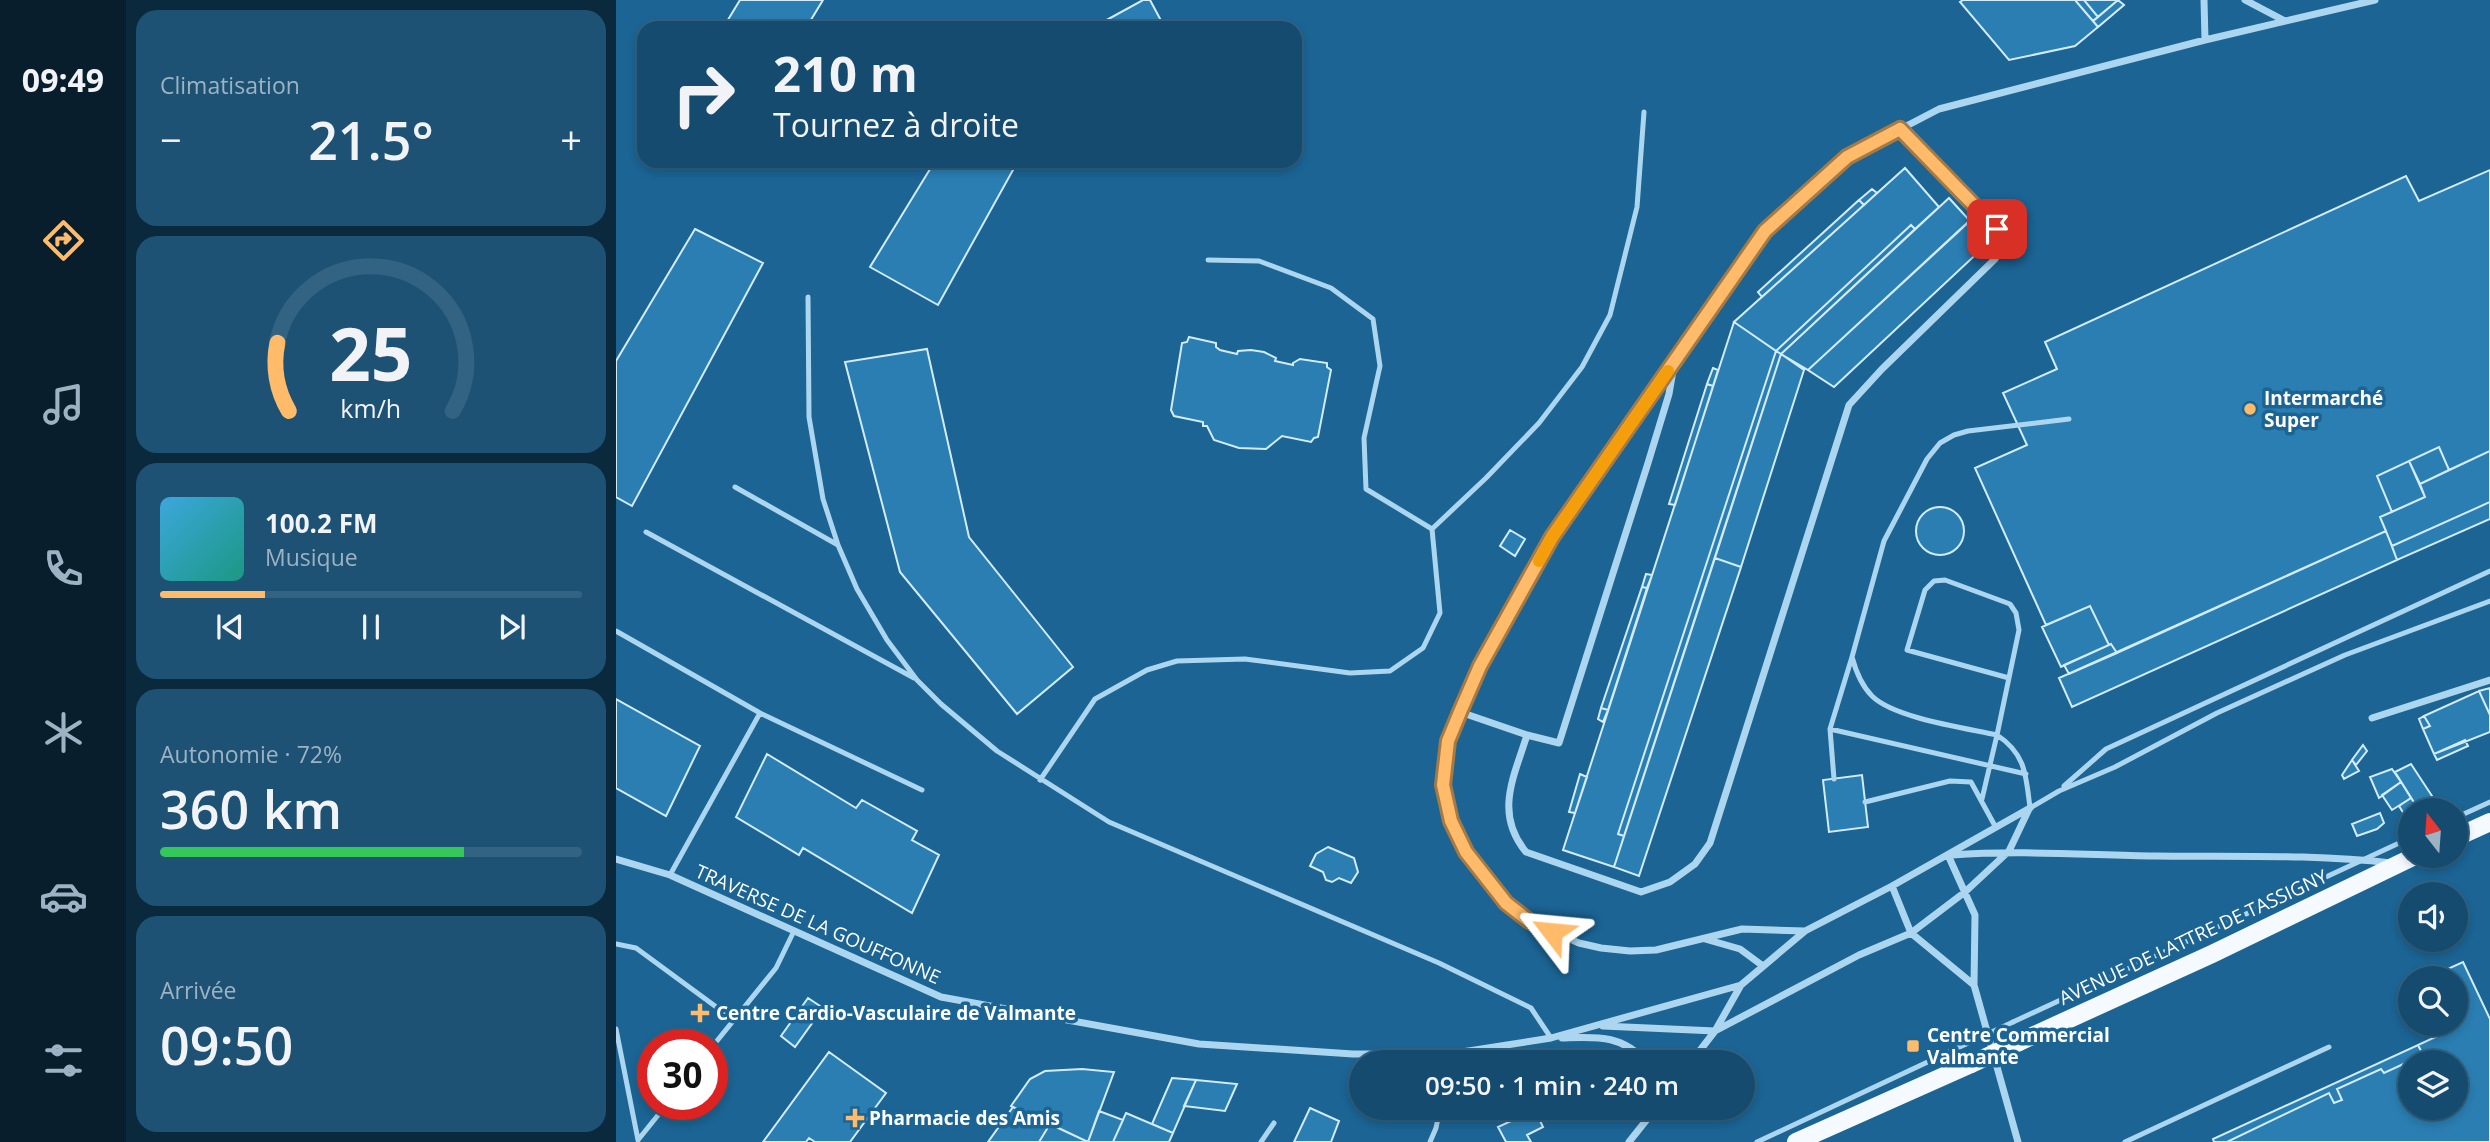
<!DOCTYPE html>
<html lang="fr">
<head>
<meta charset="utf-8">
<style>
  body { margin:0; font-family:"Open Sans",sans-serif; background:#1d5274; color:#f1f3f6; height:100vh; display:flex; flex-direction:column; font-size:26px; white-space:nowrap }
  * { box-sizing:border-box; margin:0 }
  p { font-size:23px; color:#9db3c3 }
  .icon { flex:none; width:38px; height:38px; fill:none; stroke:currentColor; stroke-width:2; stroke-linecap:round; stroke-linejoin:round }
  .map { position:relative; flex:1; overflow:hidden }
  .panel { display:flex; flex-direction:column; gap:10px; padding:10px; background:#0b293d; width:490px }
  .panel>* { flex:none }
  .hud { position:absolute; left:21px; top:21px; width:665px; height:147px; border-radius:21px; box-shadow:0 4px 10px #0003,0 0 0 2px #336382; background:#144b6f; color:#f1f3f6; overflow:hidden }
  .needle { width:46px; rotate:343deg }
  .buttons { position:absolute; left:1782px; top:798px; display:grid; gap:14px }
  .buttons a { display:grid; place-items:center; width:70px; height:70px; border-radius:50%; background:#144b6f; box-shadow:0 4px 10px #0003,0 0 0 2px #336382; font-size:35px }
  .speed { position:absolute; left:21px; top:1029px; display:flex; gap:14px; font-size:35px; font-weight:700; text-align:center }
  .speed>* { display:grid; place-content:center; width:91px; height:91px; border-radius:50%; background:#144b6f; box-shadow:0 4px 10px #0003,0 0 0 2px #336382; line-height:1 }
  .speed .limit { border:10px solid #d22; background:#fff; color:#111 }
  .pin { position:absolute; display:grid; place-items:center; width:60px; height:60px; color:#fff; margin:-30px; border-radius:14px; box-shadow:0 4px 10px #0006 }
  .me { position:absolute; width:77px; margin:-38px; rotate:299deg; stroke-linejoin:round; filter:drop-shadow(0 0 5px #0008) }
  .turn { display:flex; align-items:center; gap:24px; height:147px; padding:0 21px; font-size:32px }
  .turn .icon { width:91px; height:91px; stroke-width:2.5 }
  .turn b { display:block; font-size:49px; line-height:60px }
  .big { font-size:52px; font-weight:600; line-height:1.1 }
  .panel .tile { flex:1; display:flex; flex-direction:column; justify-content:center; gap:10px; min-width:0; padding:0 24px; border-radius:21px; background:#1d5274 }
  .panel .dial { align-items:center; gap:0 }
  .dial svg { height:182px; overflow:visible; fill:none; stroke:#336382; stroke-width:7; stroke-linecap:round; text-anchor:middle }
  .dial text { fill:#f1f3f6; stroke:none }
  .song { display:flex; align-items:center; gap:21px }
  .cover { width:84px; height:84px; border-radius:10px; background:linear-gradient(135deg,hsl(200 70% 55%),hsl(170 70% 35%)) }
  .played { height:7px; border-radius:4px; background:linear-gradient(90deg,#ffbb6a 25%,#336382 25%) }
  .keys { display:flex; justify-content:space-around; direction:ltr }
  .heat { display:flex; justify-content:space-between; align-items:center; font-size:38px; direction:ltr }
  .charge { height:10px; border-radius:5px; background:linear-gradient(90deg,#34c759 72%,#336382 0) }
  .trip { position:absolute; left:733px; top:1050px; width:406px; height:70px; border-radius:35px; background:#144b6f; box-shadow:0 4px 10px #0003,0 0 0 2px #336382; font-weight:600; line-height:70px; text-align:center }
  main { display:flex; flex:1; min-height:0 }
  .menu { display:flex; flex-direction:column; width:126px; justify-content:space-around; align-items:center; background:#081e2c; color:#9db3c3 }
  .menu .icon { width:49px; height:49px }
  .menu .active { color:#ffbb6a }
  .menu b { font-size:32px; color:#f1f3f6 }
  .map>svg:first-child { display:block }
</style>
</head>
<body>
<main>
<nav class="menu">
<b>09:49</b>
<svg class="icon active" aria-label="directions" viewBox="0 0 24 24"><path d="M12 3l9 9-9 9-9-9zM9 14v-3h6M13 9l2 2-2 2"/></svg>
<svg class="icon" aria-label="music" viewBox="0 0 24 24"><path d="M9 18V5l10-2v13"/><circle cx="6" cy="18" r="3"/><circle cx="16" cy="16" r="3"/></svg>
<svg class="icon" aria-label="phone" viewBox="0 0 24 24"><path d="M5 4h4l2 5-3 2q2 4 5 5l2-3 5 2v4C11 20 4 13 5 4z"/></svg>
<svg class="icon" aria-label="climate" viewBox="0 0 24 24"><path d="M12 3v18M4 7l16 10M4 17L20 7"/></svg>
<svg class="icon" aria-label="car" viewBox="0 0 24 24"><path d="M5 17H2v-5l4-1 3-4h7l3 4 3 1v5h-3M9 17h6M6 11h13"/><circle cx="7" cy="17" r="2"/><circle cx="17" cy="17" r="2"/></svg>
<svg class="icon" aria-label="filters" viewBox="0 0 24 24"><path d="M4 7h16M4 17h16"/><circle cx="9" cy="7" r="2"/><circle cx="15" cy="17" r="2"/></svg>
</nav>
<section class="panel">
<div class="tile"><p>Climatisation</p>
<div class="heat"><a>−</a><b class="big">21.5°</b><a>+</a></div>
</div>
<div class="tile dial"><svg viewBox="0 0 100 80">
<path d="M14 69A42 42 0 1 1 86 69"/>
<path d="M14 69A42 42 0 0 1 9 39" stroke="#ffbb6a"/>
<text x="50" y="56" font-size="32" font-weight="700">25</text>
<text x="50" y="72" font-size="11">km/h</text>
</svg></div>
<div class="tile">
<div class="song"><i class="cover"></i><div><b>100.2 FM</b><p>Musique</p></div></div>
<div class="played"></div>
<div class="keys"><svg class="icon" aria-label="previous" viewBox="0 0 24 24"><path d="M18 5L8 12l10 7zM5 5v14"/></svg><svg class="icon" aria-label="pause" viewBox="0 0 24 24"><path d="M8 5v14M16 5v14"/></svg><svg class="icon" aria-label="next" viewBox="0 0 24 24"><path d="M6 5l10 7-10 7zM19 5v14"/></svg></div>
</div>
<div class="tile"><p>Autonomie · 72%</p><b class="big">360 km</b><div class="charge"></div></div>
<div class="tile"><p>Arrivée</p><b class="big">09:50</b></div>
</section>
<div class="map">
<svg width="1874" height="1142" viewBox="0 0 1874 1142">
  <rect width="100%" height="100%" fill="#1b6494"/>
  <path fill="#2a7eb2" stroke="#d3ecfb" stroke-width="2" fill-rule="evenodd" d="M124,0H207L190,28H107Z
    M527,0H534L549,28H476Z
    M1347,0H1459L1482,27L1459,46L1393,60L1344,2Z
    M1459,0H1468L1482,17L1477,21Z
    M1468,0H1502L1482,17Z
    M1502,0L1508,5L1482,27L1477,21Z
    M319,161H402L322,305L254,267Z
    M1289,168L1323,207L1299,229L1295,225L1160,351L1118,322Z
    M1874,170V451L1833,470L1823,447L1761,476L1776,512L1764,517L1770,531L1501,653L1495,644L1493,645L1474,606L1430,625L1359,468L1411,445L1387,393L1441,369L1429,342L1790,176L1803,201Z
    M1256,189L1261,193L1248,205L1243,200Z
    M1333,198L1354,221L1192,370L1165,354Z
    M1243,200L1248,205L1146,297L1142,292Z
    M1351,223L1370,245L1218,387L1192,370Z
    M1295,225L1299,229L1165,354L1160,351Z
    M79,229L147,263L16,506L0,497V361Z
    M1118,322L1160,351L1002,834L1008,836L998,867L947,850Z
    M573,337L600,343V347L604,350L621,354L622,351L635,350L648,352L660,358L659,361L677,365V363L684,359L711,363V367L715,370L702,437L698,438L695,442L666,436L650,449L623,448L598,440L591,426H587V422L558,416L555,410L566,343L571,342Z
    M311,349L353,537L457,667L401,714L284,572L229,362Z
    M1160,351L1165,354L1008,836L1002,834Z
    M1165,354L1188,370L1125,567L1099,558Z
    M1097,368L1102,370L1097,386L1091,384Z
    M1091,384L1097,386L1059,505L1053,504Z
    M1823,447L1833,470L1804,484L1793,461Z
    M1874,451V502L1776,546L1764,517L1809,497L1804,484Z
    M1793,461L1809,497L1776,512L1761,476Z
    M1874,502V519L1781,560L1776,546Z
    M1300 531a24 24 0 1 1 48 0a24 24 0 1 1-48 0Z
    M894,530L909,539L899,556L884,546Z
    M1770,531L1781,560L1456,707L1443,678Z
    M1099,558L1125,567L1023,876L998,867Z
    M1030,574L1036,575L1031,588L1026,587Z
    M1026,587L1031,588L992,710L985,708Z
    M1474,606L1493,645L1445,667L1426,627Z
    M1495,644L1501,653L1453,674L1448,665Z
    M1874,688V715L1863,691Z
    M1863,691L1874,715V732L1818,754L1807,729L1814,726L1808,716Z
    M0,699L84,746L50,816L0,788Z
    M985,708L992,710L987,722L982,719Z
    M1808,716L1814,726L1807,729L1803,719Z
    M1849,740L1852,746L1821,760L1818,754Z
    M1747,745L1751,751L1740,765L1736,760Z
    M151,754L240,808L246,800L301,831L296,840L323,855L296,913L187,848L183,855L120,817Z
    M1736,760L1743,771L1728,779L1726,775Z
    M1795,764L1818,799L1801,807L1779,772Z
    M1776,769L1785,782L1763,798L1754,777Z
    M964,774L971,777L959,813L953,812Z
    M1246,775L1252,827L1213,832L1207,780Z
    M1785,782L1795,798L1776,810L1766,795Z
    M1795,798L1801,807L1788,814L1783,806Z
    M1764,813L1768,823L1761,829L1741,836L1736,824Z
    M712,847L738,858L742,872L735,883L723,878L716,882L710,880L707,872L694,866L700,854Z
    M1847,962L1874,1019V1142H1611L1713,1093L1718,1103L1726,1100L1721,1089L1765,1069L1768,1073L1807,1055L1802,1045L1841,1027L1839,978H1818L1816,976ZM1794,1062H1839V1108H1794Z
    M192,998L207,1008L179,1047L165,1036Z
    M1802,1045L1807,1055L1768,1073L1765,1069L1721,1089L1726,1100L1718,1103L1713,1093L1611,1142H1598L1597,1139Z
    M213,1052L270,1093L234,1142H199L193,1138L190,1142H147Z
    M466,1069L498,1072L472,1142L395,1106L414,1079L429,1071Z
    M556,1078L580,1080L557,1133L536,1124Z
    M580,1080L621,1084L609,1111L568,1106Z
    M397,1107L434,1124L423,1142H372Z
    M694,1108L723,1121L715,1142H678Z
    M919,1110L927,1127L911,1135L915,1142H890L882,1127Z
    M483,1111L507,1120L497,1142H472Z
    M510,1113L557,1133L553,1142H497Z
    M434,1124L472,1142H423Z"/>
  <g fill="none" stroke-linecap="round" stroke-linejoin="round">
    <path stroke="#acd6ef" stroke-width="5" d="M192,297L193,417L207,499L222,545L241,589L271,640L301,680L325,704L381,751L493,822L823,963L915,1008L935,1038
      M119,487L222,545
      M816,529L870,478L923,423L966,367L994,315L1021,207L1028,112
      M30,532L298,678
      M0,631L144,713L306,790
      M1393,678L1291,650L1309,590L1318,581L1329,580L1394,604L1400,613L1403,630L1381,735C1349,728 1278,718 1256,696C1245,685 1240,672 1236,657L1268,541L1311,459L1324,443L1338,435L1352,431L1453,419
      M1214,729L1410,774
      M1218,779L1214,729L1236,657
      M424,780L479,699L531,670L561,661L629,659L734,673L774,671L807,648L824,613L816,529L750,489L748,438L764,366L757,319L715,288L643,261L592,260
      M1448,786L1490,749L1874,571
      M1366,799L1381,735C1410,754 1410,776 1414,808L1443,791L1499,767L1601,713L1729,655L1874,601
      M1249,802L1334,781L1355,782L1379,826
      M1839,818L1874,802
      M54,875L144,713
      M0,944L20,948L118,1020
      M1397,1022L1794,838
      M0,1029L22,1140
      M96,1047L160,968L178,931
      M22,1140L51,1104
      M645,1142L658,1123
      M814,1142L820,1128L824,1108
      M1141,1142L1350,1044
      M1509,1142L1713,1047"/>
    <path stroke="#acd6ef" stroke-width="7" d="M1588,0L1589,40
      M1629,0L1669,21
      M844,712L911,735C898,777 878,813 910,852L1025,892L1054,882L1079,864L1094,843L1233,405L1266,369L1379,259L1386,244L1381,229L1365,210L1284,129
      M1756,718L1874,680
      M911,735L943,743L1032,463L1053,394L1058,365
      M1332,855L1359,915L1358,985L1402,1142
      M1336,855C1404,850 1471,855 1539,856C1618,857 1697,854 1775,863
      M0,859L54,875L325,997L583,1044L737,1054H833L935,1038L1125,985L1189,931L1276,886L1414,808
      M1276,886L1295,933L1358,985
      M1189,931L1126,929L1040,950L1014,951L985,948L963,943L913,921L890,903L850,852L835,821L827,784L832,741L864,666L936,537L1149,231L1231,157L1323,109L1589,40L1759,0
      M1089,939L1124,949L1147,966
      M987,1026L1099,1031L1243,955L1295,933L1349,892L1393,851L1413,809
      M946,1038C980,1037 1006,1034 1030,1062
      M1075,1062L1099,1031L1125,985
      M1013,1142L1040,1108"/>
    <path stroke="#f4faff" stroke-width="18" d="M1839,838L1874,822
      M1403,1042L1596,954L1799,856
      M1180,1142L1355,1064"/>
    <path stroke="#acd6ef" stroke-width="5" d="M1350,1044L1397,1022"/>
    <path stroke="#f4faff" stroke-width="18" d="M1355,1064L1403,1042"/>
  </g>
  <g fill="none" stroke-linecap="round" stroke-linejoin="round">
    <g stroke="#a67a45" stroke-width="18">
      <path id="route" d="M936,932L913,921L890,903L850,852L835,821L827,785L832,741L844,712L864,666L936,537L1149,231L1231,157L1284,129L1381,229"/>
    </g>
    <use href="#route" stroke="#ffbb6a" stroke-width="12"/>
    <path stroke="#f59e0b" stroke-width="12" d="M923,561L936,537L1052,371"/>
  </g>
  <g fill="#ffbb6a" stroke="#1b6494" stroke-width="2.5">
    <circle cx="1634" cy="409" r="7"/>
    <path d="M80.5 1002.5h7v7h7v7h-7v7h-7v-7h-7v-7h7z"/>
    <rect x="1290" y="1039" width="14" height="14" rx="3.5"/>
    <path d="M235.5 1107.5h7v7h7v7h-7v7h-7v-7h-7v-7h7z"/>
  </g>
  <g text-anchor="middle" stroke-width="7" stroke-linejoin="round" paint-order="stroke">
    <g font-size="19" font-weight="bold" fill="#fff" stroke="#1b6494" text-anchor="start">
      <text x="1648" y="405">Intermarché<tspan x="1648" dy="22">Super</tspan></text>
      <text x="100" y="1020">Centre Cardio-Vasculaire de Valmante</text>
      <text x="1311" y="1042">Centre Commercial<tspan x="1311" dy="22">Valmante</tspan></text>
      <text x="253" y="1125">Pharmacie des Amis</text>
    </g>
    <g font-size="19" fill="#fff" stroke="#1b6494">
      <text transform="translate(202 924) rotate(24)" y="7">TRAVERSE DE LA GOUFFONNE</text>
      <text transform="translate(1577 937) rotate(-25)" y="7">AVENUE DE LATTRE DE TASSIGNY</text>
    </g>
  </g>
</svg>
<div class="buttons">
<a><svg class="needle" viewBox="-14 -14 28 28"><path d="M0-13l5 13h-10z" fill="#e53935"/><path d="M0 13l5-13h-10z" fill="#9db3c3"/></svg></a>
<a><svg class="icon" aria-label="sound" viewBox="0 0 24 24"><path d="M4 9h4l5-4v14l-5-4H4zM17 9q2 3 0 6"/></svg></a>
<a><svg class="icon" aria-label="search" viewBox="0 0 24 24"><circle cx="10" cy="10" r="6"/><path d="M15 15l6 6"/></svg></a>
<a><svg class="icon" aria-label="layers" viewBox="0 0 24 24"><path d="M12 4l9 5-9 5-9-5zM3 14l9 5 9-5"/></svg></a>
</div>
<div class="speed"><div class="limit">30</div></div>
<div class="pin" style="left:1381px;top:229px;background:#d93025"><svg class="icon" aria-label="arrive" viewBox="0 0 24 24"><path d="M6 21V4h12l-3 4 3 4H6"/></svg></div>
<svg class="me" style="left:936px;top:932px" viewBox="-20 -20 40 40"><path d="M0-17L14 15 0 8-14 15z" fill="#ffbb6a" stroke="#fff" stroke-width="4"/></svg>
<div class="trip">09:50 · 1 min · 240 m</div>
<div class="hud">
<div class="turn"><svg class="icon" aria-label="right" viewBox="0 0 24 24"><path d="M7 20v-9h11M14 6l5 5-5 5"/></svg><div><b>210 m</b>Tournez à droite</div></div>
</div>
</div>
</main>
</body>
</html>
